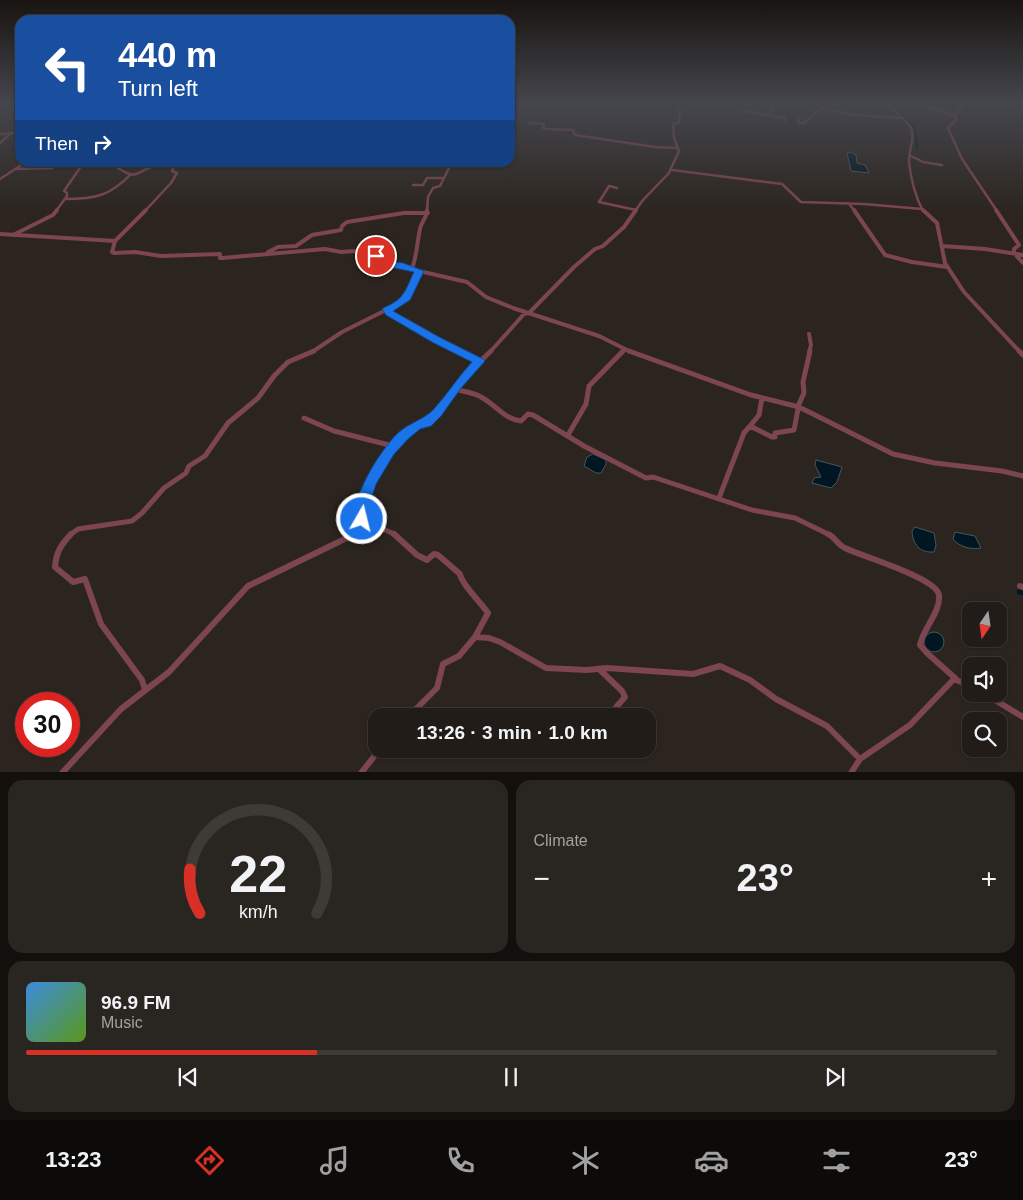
<!DOCTYPE html>
<html lang="en">
<head>
<meta charset="utf-8">
<style>
  body { margin:0; font-family:Arial,sans-serif; background:#292520; color:#f1f3f6; height:100vh; display:flex; flex-direction:column; font-size:19px; white-space:nowrap }
  * { box-sizing:border-box; margin:0 }
  p { font-size:16px; color:#a2a1a1 }
  .icon { flex:none; width:28px; height:28px; fill:none; stroke:currentColor; stroke-width:2; stroke-linecap:round; stroke-linejoin:round }
  .map { position:relative; height:772px; overflow:hidden }
  .side { display:flex; flex-direction:column; gap:8px; padding:8px; background:#120f0d; flex:1 }
  .side>* { flex:none }
  .hud { position:absolute; left:15px; top:15px; width:500px; height:152px; border-radius:15px; box-shadow:0 1px 4px #0004,0 0 0 1px #3e3a36; background:#1a4fa0; color:#fff; overflow:hidden }
  .needle { width:32px; rotate:193deg }
  .tools { position:absolute; left:962px; top:602px; display:grid; gap:10px }
  .tools a { display:grid; place-items:center; width:45px; height:45px; border-radius:10px; background:#211c17; box-shadow:0 1px 4px #0004,0 0 0 1px #3e3a36; font-size:25px }
  .speed { position:absolute; left:15px; top:692px; display:flex; gap:10px; font-size:25px; font-weight:700; text-align:center }
  .speed>* { display:grid; place-content:center; width:65px; height:65px; border-radius:50%; background:#211c17; box-shadow:0 1px 4px #0004,0 0 0 1px #3e3a36; line-height:1 }
  .speed .limit { border:8px solid #d22; background:#fff; color:#111 }
  .pin { position:absolute; display:grid; place-items:center; width:42px; height:42px; color:#fff; margin:-21px; border:2px solid #fff; border-radius:50%; box-shadow:0 1px 5px #0007 }
  .me { position:absolute; width:55px; margin:-28px; rotate:8deg; stroke-linejoin:round; filter:drop-shadow(0 0 4px #0008) }
  .turn { display:flex; align-items:center; gap:18px; height:105px; padding:0 20px; font-size:22px }
  .turn .icon { width:65px; height:65px; stroke-width:2.5 }
  .turn b { display:block; font-size:35px; line-height:42px }
  .then { display:flex; align-items:center; height:48px; padding:0 20px; background:#0003; gap:10px; font-size:19px }
  .big { font-size:38px; font-weight:800; line-height:1.1 }
  .side .tile { flex:1; display:flex; flex-direction:column; justify-content:center; gap:8px; min-width:0; padding:0 18px; border-radius:15px; background:#292520 }
  .side .dial { align-items:center; gap:0 }
  .dial svg { height:130px; overflow:visible; fill:none; stroke:#3e3a36; stroke-width:7; stroke-linecap:round; text-anchor:middle }
  .dial text { fill:#f1f3f6; stroke:none }
  .song { display:flex; align-items:center; gap:15px }
  .cover { width:60px; height:60px; border-radius:8px; background:linear-gradient(135deg,hsl(210 70% 55%),hsl(90 70% 35%)) }
  .played { height:5px; border-radius:2px; background:linear-gradient(90deg,#d93025 30%,#3e3a36 30%) }
  .keys { display:flex; justify-content:space-around; direction:ltr }
  .heat { display:flex; justify-content:space-between; align-items:center; font-size:28px; direction:ltr }
  .side .tiles { flex:1; display:grid; gap:8px; grid-template-columns:1fr 1fr }
  .tile:last-child { grid-column:span 2 }
  .trip { position:absolute; left:368px; top:708px; width:288px; height:50px; border-radius:15px; background:#211c17; box-shadow:0 1px 4px #0004,0 0 0 1px #3e3a36; font-weight:800; line-height:50px; text-align:center }
  .tab-bar { display:flex; height:80px; justify-content:space-around; align-items:center; background:#0d0b09; color:#a2a1a1 }
  .tab-bar .icon { width:35px; height:35px }
  .tab-bar .active { color:#d93025 }
  .tab-bar b { font-size:22px; color:#f1f3f6 }
  .map>svg:first-child { display:block }
</style>
</head>
<body>
<div class="map">
<svg width="1023" height="773" viewBox="0 0 1023 773">
  <rect width="100%" height="100%" fill="#2c251f"/>
  <path fill="#001723" stroke="#47565d" d="M851,152L856,155L857,163L865,165L869,173L851,171L847,153Z
    M593,454L606,460V464L601,473H596L584,466L587,457Z
    M816,460L842,467L837,482L831,488L812,483L814,478L821,477L815,465Z
    M915,527L934,533L936,545L934,552C919,553 913,544 912,531Z
    M955,532L975,536L981,548C972,550 959,547 953,539Z
    M924 642a10 10 0 1 1 20 0a10 10 0 1 1-20 0Z"/>
  <g fill="none" stroke-linecap="round" stroke-linejoin="round">
    <path stroke="#001723" stroke-width="2" d="M889,103L915,127L917,148"/>
    <path stroke="#001723" stroke-width="4.5" d="M1019,592L1023,593"/>
    <path stroke="#7c454f" stroke-width="2.5" d="M885,103C894,110 905,118 911,128C916,137 908,151 909,162C911,180 915,196 923,211
      M899,103L902,107
      M915,103L955,116
      M954,103L963,105L955,116L956,120L948,128L962,159L997,211
      M821,109L832,103
      M743,111L785,118L786,121
      M771,116L772,103
      M799,119L798,123H804L820,109L855,115L903,118
      M510,120L516,121
      M529,123L544,124L543,128L546,129L573,130L575,135L655,147L677,148
      M0,134L20,133
      M0,143L10,134
      M909,155L923,162L942,165
      M123,162L118,168C137,180 135,173 151,167C158,164 168,165 175,164
      M16,169L52,168L61,162
      M672,170L782,184L801,202L864,204L922,209
      M0,179L26,162
      M413,185H423L427,178H442
      M617,188L609,186L599,202L636,210
      M65,199C95,199 110,196 131,174
      M848,203L855,211
      M56,211L67,196V193L64,191L84,162
      M145,211L171,183L177,173L172,171L175,164L184,162
      M427,211L428,197L433,188L440,186L452,162
      M635,211L643,200L669,173L679,151L674,138L673,124L679,123L680,103"/>
    <path stroke="#7c454f" stroke-width="4" d="M854,210L885,255L912,262L947,267
      M923,210L937,223L945,263L964,292L1020,352
      M996,210L1019,245L1014,249V253L1023,263
      M0,234L115,241L112,252L114,253L135,252L161,256L220,254V258H223L325,249L341,252L355,251L376,256L379,262L419,271
      M13,235L53,215L57,210
      M115,241L146,210
      M942,246L985,249L1023,255
      M268,252L278,247L296,246L312,235L341,230L342,226L347,222L404,213H428
      M412,269C417,255 417,243 420,229C421,222 427,218 427,210
      M809,334L811,345L809,352
      M312,352L342,332L388,309
      M461,352L427,335L388,311L407,298L419,271L467,282L486,297L513,308L599,336L631,352
      M490,352L524,314L529,313L574,267L595,249L603,246L624,227L636,210
      M622,352L625,349"/>
    <path stroke="#7c454f" stroke-width="5" d="M459,351L479,361
      M629,351L751,395L799,407L893,454L935,463L1002,471L1023,476
      M1019,351L1023,355
      M455,389C464,392 473,392 481,397C496,405 504,419 521,421L528,414L533,415L584,446L646,478L653,477L752,510L795,518L830,535
      M304,418L334,431L393,446
      M750,426L759,415L762,398
      M568,435L586,404L589,386L623,351
      M719,498L744,433L750,426L772,437H775V433L794,430L799,404L804,393L803,382L810,351
      M362,519L396,535
      M70,535L78,529L132,521L142,513L164,488L186,473L189,466L205,456L228,423L258,398L274,376L288,362L314,351
      M353,535L361,529C364,493 374,459 404,434C413,426 427,423 436,414C443,407 448,397 454,390C465,376 478,363 491,351"/>
    <path stroke="#7c454f" stroke-width="6" d="M71,534C61,545 56,552 55,567L73,582L85,579L101,624L142,680L145,690
      M394,534L417,555L427,560L434,554L438,555L460,574C461,583 481,603 488,613L475,637
      M828,534C835,537 838,545 845,548C861,556 937,578 939,595C941,612 923,628 920,645L928,654L955,678
      M1020,586L1023,587
      M599,669L622,691L625,697L612,712
      M985,694L1023,717
      M409,716L437,688L443,664L459,656L475,637L489,638L500,642L546,668L587,670L607,668L693,674L720,666L750,680L776,699L827,726L860,759
      M62,773L121,709L169,672L248,586L355,534
      M361,773L380,749
      M851,773L860,759L910,725L954,679L971,686"/>
  </g>
  <linearGradient id="sky" x2="0" y2="1"><stop stop-color="#181411"/><stop offset="0.49" stop-color="#45464d"/><stop offset="1" stop-color="#45464d" stop-opacity="0"/></linearGradient>
  <rect width="1023" height="211" fill="url(#sky)"/>
  <path fill="#1a73e8" stroke="#114b97" d="M376,253L379,254L382,260L403,263L424,271L410,300L393,311L439,337L483,359L485,361L461,388L441,416L431,426L420,429L408,439L394,454L376,484L372,496L367,524L362,526L357,524C347,501 382,448 398,433C409,423 423,420 433,410C447,395 458,377 472,362L432,342L386,315L382,309C386,306 389,306 393,303C405,297 408,284 414,272L376,264L371,256Z"/>
</svg>
<div class="tools">
<a><svg class="needle" viewBox="-14 -14 28 28"><path d="M0-13l5 13h-10z" fill="#e53935"/><path d="M0 13l5-13h-10z" fill="#a2a1a1"/></svg></a>
<a><svg class="icon" aria-label="sound" viewBox="0 0 24 24"><path d="M4 9h4l5-4v14l-5-4H4zM17 9q2 3 0 6"/></svg></a>
<a><svg class="icon" aria-label="search" viewBox="0 0 24 24"><circle cx="10" cy="10" r="6"/><path d="M15 15l6 6"/></svg></a>
</div>
<div class="speed"><div class="limit">30</div></div>
<div class="pin" style="left:376px;top:256px;background:#d93025"><svg class="icon" aria-label="arrive" viewBox="0 0 24 24"><path d="M6 21V4h12l-3 4 3 4H6"/></svg></div>
<svg class="me" style="left:362px;top:519px" viewBox="-20 -20 40 40"><circle r="17" fill="#1a73e8" stroke="#fff" stroke-width="3"/><path d="M0-11L8 9 0 5-8 9z" fill="#fff"/></svg>
<div class="trip">13:26 · 3 min · 1.0 km</div>
<div class="hud">
<div class="turn"><svg class="icon" aria-label="left" viewBox="0 0 24 24"><path d="M17 20v-9H6M10 6l-5 5 5 5"/></svg><div><b>440 m</b>Turn left</div></div>
<div class="then">Then<svg class="icon" aria-label="right" viewBox="0 0 24 24"><path d="M7 20v-9h11M14 6l5 5-5 5"/></svg></div>
</div>
</div>
<section class="side">
<div class="tiles">
<div class="tile dial"><svg viewBox="0 0 100 80">
<path d="M14 69A42 42 0 1 1 86 69"/>
<path d="M14 69A42 42 0 0 1 8 42" stroke="#d93025"/>
<text x="50" y="56" font-size="32" font-weight="700">22</text>
<text x="50" y="72" font-size="11">km/h</text>
</svg></div>
<div class="tile"><p>Climate</p>
<div class="heat"><a>−</a><b class="big">23°</b><a>+</a></div>
</div>
<div class="tile">
<div class="song"><i class="cover"></i><div><b>96.9 FM</b><p>Music</p></div></div>
<div class="played"></div>
<div class="keys"><svg class="icon" aria-label="previous" viewBox="0 0 24 24"><path d="M18 5L8 12l10 7zM5 5v14"/></svg><svg class="icon" aria-label="pause" viewBox="0 0 24 24"><path d="M8 5v14M16 5v14"/></svg><svg class="icon" aria-label="next" viewBox="0 0 24 24"><path d="M6 5l10 7-10 7zM19 5v14"/></svg></div>
</div>
</div>
</section>
<nav class="tab-bar">
<b>13:23</b>
<svg class="icon active" aria-label="directions" viewBox="0 0 24 24"><path d="M12 3l9 9-9 9-9-9zM9 14v-3h6M13 9l2 2-2 2"/></svg>
<svg class="icon" aria-label="music" viewBox="0 0 24 24"><path d="M9 18V5l10-2v13"/><circle cx="6" cy="18" r="3"/><circle cx="16" cy="16" r="3"/></svg>
<svg class="icon" aria-label="phone" viewBox="0 0 24 24"><path d="M5 4h4l2 5-3 2q2 4 5 5l2-3 5 2v4C11 20 4 13 5 4z"/></svg>
<svg class="icon" aria-label="climate" viewBox="0 0 24 24"><path d="M12 3v18M4 7l16 10M4 17L20 7"/></svg>
<svg class="icon" aria-label="car" viewBox="0 0 24 24"><path d="M5 17H2v-5l4-1 3-4h7l3 4 3 1v5h-3M9 17h6M6 11h13"/><circle cx="7" cy="17" r="2"/><circle cx="17" cy="17" r="2"/></svg>
<svg class="icon" aria-label="filters" viewBox="0 0 24 24"><path d="M4 7h16M4 17h16"/><circle cx="9" cy="7" r="2"/><circle cx="15" cy="17" r="2"/></svg>
<b>23°</b>
</nav>
</body>
</html>
